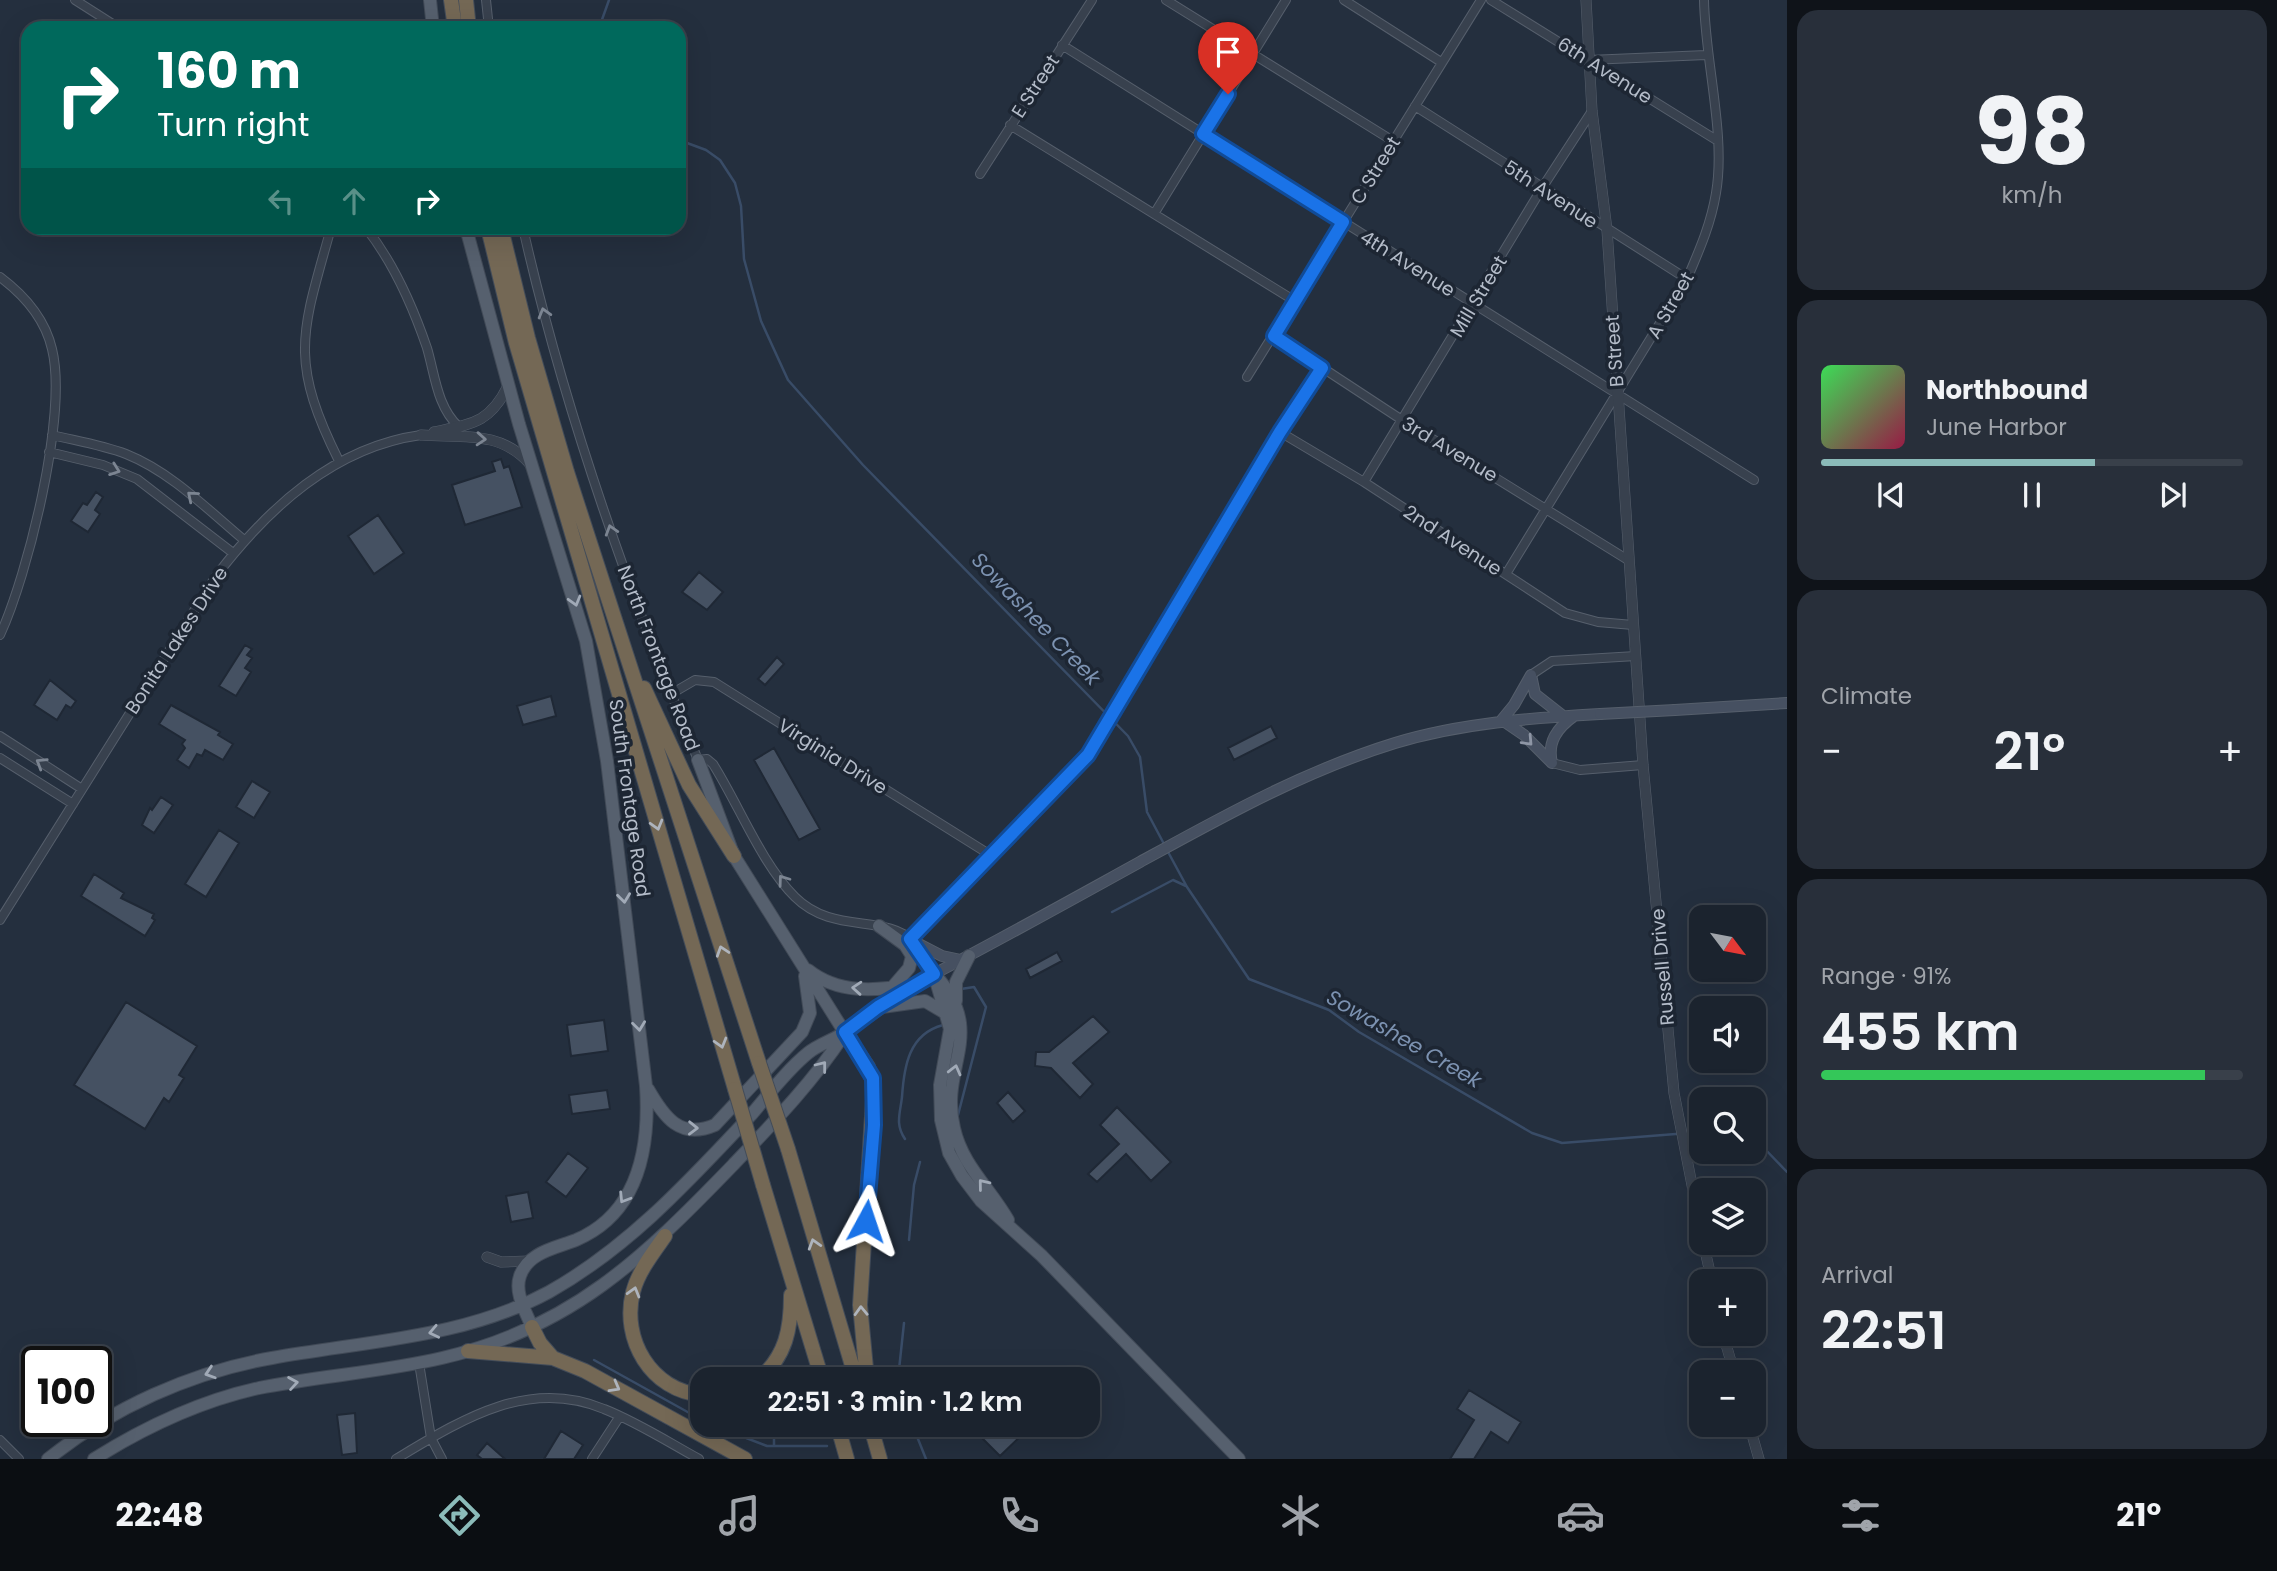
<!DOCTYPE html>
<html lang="en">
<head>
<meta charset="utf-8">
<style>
  body { margin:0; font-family:Poppins,sans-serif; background:#282f3a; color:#f1f3f6; height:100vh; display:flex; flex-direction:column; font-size:26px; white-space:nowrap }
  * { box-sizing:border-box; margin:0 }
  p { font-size:23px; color:#a0a4aa }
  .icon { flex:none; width:38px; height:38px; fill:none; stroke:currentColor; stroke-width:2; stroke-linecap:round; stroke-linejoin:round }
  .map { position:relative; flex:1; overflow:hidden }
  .sheet { display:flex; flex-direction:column; gap:10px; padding:10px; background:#0f1319; width:490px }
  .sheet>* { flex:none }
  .guide { position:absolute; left:21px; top:21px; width:665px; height:214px; border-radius:21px; box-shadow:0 7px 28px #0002,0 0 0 2px #39404a; background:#00695c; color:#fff; overflow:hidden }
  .needle { width:46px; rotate:122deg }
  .tools { position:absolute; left:1689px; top:905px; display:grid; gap:14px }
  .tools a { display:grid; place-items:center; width:77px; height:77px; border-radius:14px; background:#1b232e; box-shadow:0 7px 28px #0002,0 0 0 2px #39404a; font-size:35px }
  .speed { position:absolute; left:21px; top:1346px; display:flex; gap:14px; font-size:35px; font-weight:700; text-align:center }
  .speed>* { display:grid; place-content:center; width:91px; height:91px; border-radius:50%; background:#1b232e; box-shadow:0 7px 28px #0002,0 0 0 2px #39404a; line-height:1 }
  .speed .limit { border:4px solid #111; border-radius:10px; background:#fff; color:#111 }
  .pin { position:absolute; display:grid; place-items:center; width:60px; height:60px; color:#fff; margin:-72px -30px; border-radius:50% 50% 50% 0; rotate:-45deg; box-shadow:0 0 7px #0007 }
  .pin .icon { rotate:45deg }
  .me { position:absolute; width:77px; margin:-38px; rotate:5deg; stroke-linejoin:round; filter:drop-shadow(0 0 5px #0008) }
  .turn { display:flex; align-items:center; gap:24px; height:147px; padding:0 21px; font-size:32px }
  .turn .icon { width:91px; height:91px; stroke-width:2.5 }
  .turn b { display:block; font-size:49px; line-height:60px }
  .lanes { display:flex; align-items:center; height:66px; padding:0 21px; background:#0003; justify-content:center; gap:35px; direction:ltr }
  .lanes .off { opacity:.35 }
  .big { font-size:52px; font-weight:600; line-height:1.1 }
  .sheet .widget { flex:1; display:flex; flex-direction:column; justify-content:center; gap:10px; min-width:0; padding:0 24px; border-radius:21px; background:#282f3a }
  .sheet .dial { align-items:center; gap:0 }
  .dial b { font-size:91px; line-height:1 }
  .song { display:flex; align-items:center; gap:21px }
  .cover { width:84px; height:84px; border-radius:10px; background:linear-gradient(135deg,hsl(130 70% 55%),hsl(340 70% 35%)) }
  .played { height:7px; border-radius:4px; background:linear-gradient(90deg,#8bbbb9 65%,#39404a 65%) }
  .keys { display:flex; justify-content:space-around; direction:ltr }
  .heat { display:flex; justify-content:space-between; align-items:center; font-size:38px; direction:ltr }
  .charge { height:10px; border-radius:5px; background:linear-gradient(90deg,#34c759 91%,#39404a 0) }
  .trip { position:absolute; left:690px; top:1367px; width:410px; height:70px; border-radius:21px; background:#1b232e; box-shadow:0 7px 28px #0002,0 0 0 2px #39404a; font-weight:600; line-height:70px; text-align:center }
  .dock { display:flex; height:112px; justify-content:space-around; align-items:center; background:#0b0e12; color:#a0a4aa }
  .dock .icon { width:49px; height:49px }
  .dock .selected { color:#8bbbb9 }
  .dock b { font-size:32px; color:#f1f3f6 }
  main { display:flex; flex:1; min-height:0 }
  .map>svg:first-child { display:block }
</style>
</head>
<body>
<main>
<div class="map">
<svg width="1787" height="1459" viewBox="0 0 1787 1459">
  <rect width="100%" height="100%" fill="#242f3e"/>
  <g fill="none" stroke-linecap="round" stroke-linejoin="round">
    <path stroke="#394c67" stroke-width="2.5" d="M599,28L609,0
      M679,140L706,150L720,160L735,183L741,206L744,259L761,321L788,380L863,465L1128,736L1140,757L1147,812L1164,844
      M1167,850L1187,887L1249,979L1329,1010L1359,1032L1532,1133L1562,1143L1701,1132
      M1112,912L1173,880L1186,886
      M958,1115L986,1007L974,987L961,989
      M905,1139C895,1124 900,1114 902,1097C904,1066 909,1034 943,1025
      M1754,1141L1764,1148L1787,1172
      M909,1240L914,1185L920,1162
      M594,1360L702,1420
      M898,1379L904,1323
      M710,1424L767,1446H827
      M912,1424L926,1459
      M888,1429L901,1424
      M774,1446V1424"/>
  </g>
  <path fill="#455162" stroke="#1f2835" stroke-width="2" d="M501,459L504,468L509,466L522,507L465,525L452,485L495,471L492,462Z
    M96,492L103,497L95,510L100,514L88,532L71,521L83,503L87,505Z
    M378,515L404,553L374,574L348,536Z
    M699,572L723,592L707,610L682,592Z
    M245,645L252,649L247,655L252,658L245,668L251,672L236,696L219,686Z
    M777,657L784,664L765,685L758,679Z
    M50,680L76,701L71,708L66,705L57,720L34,705Z
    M551,696L556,716L523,725L517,706Z
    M171,705L220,732L218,735L233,744L223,760L205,750L202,756L197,754L189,768L177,760L185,748L182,744L185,740L159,724Z
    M1271,726L1277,738L1234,760L1228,748Z
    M774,748L820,829L799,840L754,760Z
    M252,781L270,792L254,818L236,807Z
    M161,797L173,805L154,833L142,825L150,808L152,810Z
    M219,830L239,843L206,897L185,884Z
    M94,874L124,893L121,898L154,914L152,918L155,920L145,936L81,896Z
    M1057,952L1062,961L1030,978L1026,969Z
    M126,1002L197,1046L179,1075L184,1078L169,1102L164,1098L145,1129L74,1085Z
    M1093,1016L1109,1032L1073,1063L1093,1084L1080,1098L1051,1068L1035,1066L1036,1052H1049Z
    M604,1020L608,1051L571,1056L567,1025Z
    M607,1090L610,1109L572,1114L569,1095Z
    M1008,1092L1025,1111L1013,1122L997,1103Z
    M1117,1107L1171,1162L1151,1181L1126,1154L1097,1182L1088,1174L1119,1144L1100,1125Z
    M568,1153L588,1168L566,1197L546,1182Z
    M528,1192L533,1218L511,1222L506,1196Z
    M1469,1390L1521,1422L1508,1443L1491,1432L1474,1459H1450L1474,1420L1457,1409Z
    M355,1413L357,1453L342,1455L337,1415Z
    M989,1424H1033L1000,1456L979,1435Z
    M561,1431L583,1445L574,1459H544Z
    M487,1443L505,1459H482L477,1455Z"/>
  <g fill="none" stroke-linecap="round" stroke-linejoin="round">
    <g stroke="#565f6c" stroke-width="10">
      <path id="minor" d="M75,0L119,28
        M486,0L489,28
        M1166,0L1393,141
        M1344,0L1441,62
        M1491,0L1718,141
        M1062,45L1754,480
        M1589,60L1706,55
        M1415,106L1687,279
        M1010,125L1295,301
        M980,174L1092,0
        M1154,214L1286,0
        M331,228C302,332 288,359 339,461
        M366,228C393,262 413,307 427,348C435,375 437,407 459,427
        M523,228C564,410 627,588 698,760L707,759L713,764C739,805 761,863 795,897C833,935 885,913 914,942C923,951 928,964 934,974
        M0,277C24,295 45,319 52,349C68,414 28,574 0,635
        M1274,336L1402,420L1628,560
        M1247,377L1481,0
        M1280,432L1364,482L1565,613L1598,622L1633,625
        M52,435C77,441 102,445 126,454C171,472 207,509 244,540
        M49,452L103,465L137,479L233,553
        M1364,482L1542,188L1592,111
        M1506,574L1687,279C1699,251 1711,224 1716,193C1726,135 1705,61 1704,0
        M1531,675L1552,661L1636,656
        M671,694L695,680L714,682L992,856
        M0,736L82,789
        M0,758L73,804
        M1552,763L1580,770L1643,765
        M0,920L216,576C268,508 334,447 421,435
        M910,939L1088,755L1280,432L1322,368
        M419,1363L431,1438L442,1459
        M0,1440L19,1459
        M396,1459C461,1420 528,1377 604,1409C637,1422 668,1442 699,1459
        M592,1459L620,1416"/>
    </g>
    <g stroke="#565f6c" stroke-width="11">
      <path id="tertiary" d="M1586,0L1592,111L1607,230L1643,765L1674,1093L1701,1231
        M434,432C472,424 490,423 508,386
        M421,435C463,438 500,430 530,464
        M1703,1242L1712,1281
        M487,1257L501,1262L530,1261
        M1723,1334L1734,1372
        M1749,1424L1759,1459"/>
    </g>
    <g stroke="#565f6c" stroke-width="12">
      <path id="secondary" d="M1531,675L1535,694L1563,716
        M1675,710L1787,703
        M1500,722L1514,705L1531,675
        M1505,722L1524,735L1552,763
        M1552,763C1547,742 1557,728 1574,716
        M915,942L942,956L961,960
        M934,974C1003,938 1071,900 1140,862C1222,817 1304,771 1395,743C1461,723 1531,718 1600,714"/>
    </g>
    <g stroke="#414a57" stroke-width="14">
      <path id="primary" d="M430,0L433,28
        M466,228L519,424L586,641L607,761L646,1086C650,1147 639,1213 576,1240C556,1248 528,1252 520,1276C514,1293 526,1312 532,1327
        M698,760L734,856L845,1033
        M879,926L905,945L912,956L909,968L890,990
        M808,970C838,994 875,991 911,985
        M934,974L950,1029L940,1085L941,1120L949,1153L962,1176L981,1201L1042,1256L1239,1459
        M936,976C988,1034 939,1066 954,1128C962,1165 990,1188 1008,1220
        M956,1001V982L969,956
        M882,1007L925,1001L947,1014
        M648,1089C664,1117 680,1140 715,1125L802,1032L810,1013L805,976
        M48,1459C112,1408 191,1372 272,1358C366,1341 464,1338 549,1292C629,1247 689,1181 751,1115C769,1094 787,1070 808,1053C819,1044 834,1040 845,1032C875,1012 903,992 934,974
        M94,1459C145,1427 200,1401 259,1388C320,1376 382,1372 442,1358C572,1328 644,1257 733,1165C772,1124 812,1083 843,1036"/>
    </g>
    <g stroke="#434c59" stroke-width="16">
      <path id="motorway" d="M451,0L455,28
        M466,0L469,28
        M488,228L516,343L735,1089
        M501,228L528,338L567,472L759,1063
        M644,688L689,785L734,856
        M845,1033L868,1067L874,1085L860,1305L867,1379
        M788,1149L856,1379
        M763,1185L822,1379
        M665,1236C653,1253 638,1272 633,1292C621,1339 651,1391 702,1395
        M532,1327L540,1343L553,1358
        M468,1351L553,1358L585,1371L745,1459
        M759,1379C786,1356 791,1329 791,1295
        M837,1424L847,1459
        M870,1424L880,1459"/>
    </g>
    <use href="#minor" stroke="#38414e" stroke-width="8"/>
    <use href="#tertiary" stroke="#38414e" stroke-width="10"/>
    <use href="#secondary" stroke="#465061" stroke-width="10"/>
    <use href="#primary" stroke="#56606e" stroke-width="12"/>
    <use href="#motorway" stroke="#746855" stroke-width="14"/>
    <g stroke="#565f6c" stroke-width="12" stroke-linecap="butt">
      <path id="secondary-bridge" d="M1600,714L1675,710"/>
    </g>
    <g stroke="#434c59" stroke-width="16" stroke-linecap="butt">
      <path id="motorway-bridge" d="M759,1063L788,1149
        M735,1089L763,1185"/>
    </g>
    <use href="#secondary-bridge" stroke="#465061" stroke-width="10"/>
    <use href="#motorway-bridge" stroke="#746855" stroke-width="14"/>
  </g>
  <defs><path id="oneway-chevron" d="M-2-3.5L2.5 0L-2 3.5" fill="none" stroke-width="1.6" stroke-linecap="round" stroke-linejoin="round" transform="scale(1.75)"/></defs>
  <g stroke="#7c8592">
    <use href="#oneway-chevron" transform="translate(544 313) rotate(-106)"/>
    <use href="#oneway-chevron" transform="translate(481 439) rotate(4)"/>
    <use href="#oneway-chevron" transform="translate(115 470) rotate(20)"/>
    <use href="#oneway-chevron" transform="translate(192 496) rotate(-140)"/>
    <use href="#oneway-chevron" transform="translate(611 530) rotate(-107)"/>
    <use href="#oneway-chevron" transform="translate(41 763) rotate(-148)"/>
    <use href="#oneway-chevron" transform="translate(783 880) rotate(-126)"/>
  </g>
  <g stroke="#a1aab7">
    <use href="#oneway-chevron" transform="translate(575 601) rotate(74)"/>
    <use href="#oneway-chevron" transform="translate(624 898) rotate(83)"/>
    <use href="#oneway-chevron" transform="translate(857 988) rotate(-176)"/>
    <use href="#oneway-chevron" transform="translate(639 1026) rotate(83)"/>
    <use href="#oneway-chevron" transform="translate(822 1066) rotate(-52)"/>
    <use href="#oneway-chevron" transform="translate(955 1070) rotate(-76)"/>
    <use href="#oneway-chevron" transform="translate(693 1128) rotate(1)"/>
    <use href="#oneway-chevron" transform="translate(983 1184) rotate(-129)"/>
    <use href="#oneway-chevron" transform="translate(624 1198) rotate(122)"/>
    <use href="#oneway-chevron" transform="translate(434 1332) rotate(168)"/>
    <use href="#oneway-chevron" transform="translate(210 1373) rotate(162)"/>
    <use href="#oneway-chevron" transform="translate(293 1383) rotate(-9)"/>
  </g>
  <use stroke="#8e96a5" href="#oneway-chevron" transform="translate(1528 741) rotate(47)"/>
  <g stroke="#aeb4bd">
    <use href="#oneway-chevron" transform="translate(657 825) rotate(74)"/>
    <use href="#oneway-chevron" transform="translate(722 951) rotate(-108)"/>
    <use href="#oneway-chevron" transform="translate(721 1043) rotate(74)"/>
    <use href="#oneway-chevron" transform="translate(814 1244) rotate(-107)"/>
    <use href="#oneway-chevron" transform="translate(634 1292) rotate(-74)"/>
    <use href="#oneway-chevron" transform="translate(861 1311) rotate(-92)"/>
    <use href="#oneway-chevron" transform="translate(615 1387) rotate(29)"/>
  </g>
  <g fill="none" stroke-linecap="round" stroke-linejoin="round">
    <g stroke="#114b97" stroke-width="18">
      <path id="route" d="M866,1221L874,1125L873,1078L845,1032L878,1007L934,974L910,939L1088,755L1280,432L1322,368L1274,336L1343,222L1203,134L1228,94"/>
    </g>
    <use href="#route" stroke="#1a73e8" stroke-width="12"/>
  </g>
  <g text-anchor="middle" stroke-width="7" stroke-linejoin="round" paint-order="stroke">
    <g font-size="19" fill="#b4bcc9" stroke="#1d2633">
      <text transform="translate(1605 70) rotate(32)" y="7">6th Avenue</text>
      <text transform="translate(1035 86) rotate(-57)" y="7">E Street</text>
      <text transform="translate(1375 170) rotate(-58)" y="7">C Street</text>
      <text transform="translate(1551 194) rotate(33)" y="7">5th Avenue</text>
      <text transform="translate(1408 263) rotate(32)" y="7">4th Avenue</text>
      <text transform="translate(1478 296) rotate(-59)" y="7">Mill Street</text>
      <text transform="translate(1670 305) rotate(-60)" y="7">A Street</text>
      <text transform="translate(1614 351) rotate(-94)" y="7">B Street</text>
      <text transform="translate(1450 449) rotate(31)" y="7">3rd Avenue</text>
      <text transform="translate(1453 540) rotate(33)" y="7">2nd Avenue</text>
      <text transform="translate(176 640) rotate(-57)" y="7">Bonita Lakes Drive</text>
      <text transform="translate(659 658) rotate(69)" y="7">North Frontage Road</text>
      <text transform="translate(833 756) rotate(32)" y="7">Virginia Drive</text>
      <text transform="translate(630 798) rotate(82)" y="7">South Frontage Road</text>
      <text transform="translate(1662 967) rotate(-95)" y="7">Russell Drive</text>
    </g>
    <g font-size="21" font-style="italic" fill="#7c92b1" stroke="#1d2633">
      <text transform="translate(1036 619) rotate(46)" y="7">Sowashee Creek</text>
      <text transform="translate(1404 1039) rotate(30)" y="7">Sowashee Creek</text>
    </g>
  </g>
</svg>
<div class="tools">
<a><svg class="needle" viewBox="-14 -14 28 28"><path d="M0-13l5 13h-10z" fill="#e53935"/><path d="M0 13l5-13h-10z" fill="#a0a4aa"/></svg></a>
<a><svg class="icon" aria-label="sound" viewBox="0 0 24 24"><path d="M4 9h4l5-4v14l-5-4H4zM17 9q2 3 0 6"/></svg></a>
<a><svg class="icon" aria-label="search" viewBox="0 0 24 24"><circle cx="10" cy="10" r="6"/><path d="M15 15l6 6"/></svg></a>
<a><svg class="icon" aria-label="layers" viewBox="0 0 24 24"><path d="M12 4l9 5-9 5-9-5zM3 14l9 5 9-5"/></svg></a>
<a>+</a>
<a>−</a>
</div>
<div class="speed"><div class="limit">100</div></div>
<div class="pin" style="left:1228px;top:94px;background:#d93025"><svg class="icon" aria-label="arrive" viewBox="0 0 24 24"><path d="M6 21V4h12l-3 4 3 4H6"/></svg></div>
<svg class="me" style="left:866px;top:1221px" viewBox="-20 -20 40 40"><path d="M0-17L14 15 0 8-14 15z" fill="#1a73e8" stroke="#fff" stroke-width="4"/></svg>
<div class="trip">22:51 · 3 min · 1.2 km</div>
<div class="guide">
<div class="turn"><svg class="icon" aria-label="right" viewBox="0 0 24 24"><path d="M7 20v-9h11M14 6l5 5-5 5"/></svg><div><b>160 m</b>Turn right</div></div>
<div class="lanes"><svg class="icon off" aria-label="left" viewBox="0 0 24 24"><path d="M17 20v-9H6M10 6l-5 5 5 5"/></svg><svg class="icon off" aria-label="ahead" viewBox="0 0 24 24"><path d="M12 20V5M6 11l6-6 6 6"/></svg><svg class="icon" aria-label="right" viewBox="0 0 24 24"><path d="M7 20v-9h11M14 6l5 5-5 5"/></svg></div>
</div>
</div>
<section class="sheet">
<div class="widget dial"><b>98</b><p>km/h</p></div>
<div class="widget">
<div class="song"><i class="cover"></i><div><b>Northbound</b><p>June Harbor</p></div></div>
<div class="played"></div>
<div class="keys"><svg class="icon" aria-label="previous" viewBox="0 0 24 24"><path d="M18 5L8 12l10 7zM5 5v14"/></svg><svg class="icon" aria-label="pause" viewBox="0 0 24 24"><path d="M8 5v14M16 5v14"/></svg><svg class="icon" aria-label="next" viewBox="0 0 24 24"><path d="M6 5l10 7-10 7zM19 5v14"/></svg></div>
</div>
<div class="widget"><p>Climate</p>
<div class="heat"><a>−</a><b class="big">21°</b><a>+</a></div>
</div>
<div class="widget"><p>Range · 91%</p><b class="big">455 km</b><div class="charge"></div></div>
<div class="widget"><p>Arrival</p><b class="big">22:51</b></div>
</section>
</main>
<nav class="dock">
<b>22:48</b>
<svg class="icon selected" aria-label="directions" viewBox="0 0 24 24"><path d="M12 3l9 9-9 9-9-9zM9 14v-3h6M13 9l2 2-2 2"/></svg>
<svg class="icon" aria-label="music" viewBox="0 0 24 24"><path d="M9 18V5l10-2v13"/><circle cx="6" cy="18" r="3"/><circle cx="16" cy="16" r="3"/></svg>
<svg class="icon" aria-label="phone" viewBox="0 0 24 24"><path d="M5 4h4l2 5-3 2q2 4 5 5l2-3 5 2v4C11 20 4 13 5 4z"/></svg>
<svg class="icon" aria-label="climate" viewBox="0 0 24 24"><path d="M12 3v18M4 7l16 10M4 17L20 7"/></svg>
<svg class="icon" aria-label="car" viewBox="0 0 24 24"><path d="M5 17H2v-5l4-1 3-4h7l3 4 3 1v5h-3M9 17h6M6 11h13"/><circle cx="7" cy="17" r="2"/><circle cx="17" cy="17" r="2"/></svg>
<svg class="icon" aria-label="filters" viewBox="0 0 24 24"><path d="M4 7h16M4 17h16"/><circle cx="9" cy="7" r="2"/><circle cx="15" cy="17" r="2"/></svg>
<b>21°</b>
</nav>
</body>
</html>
